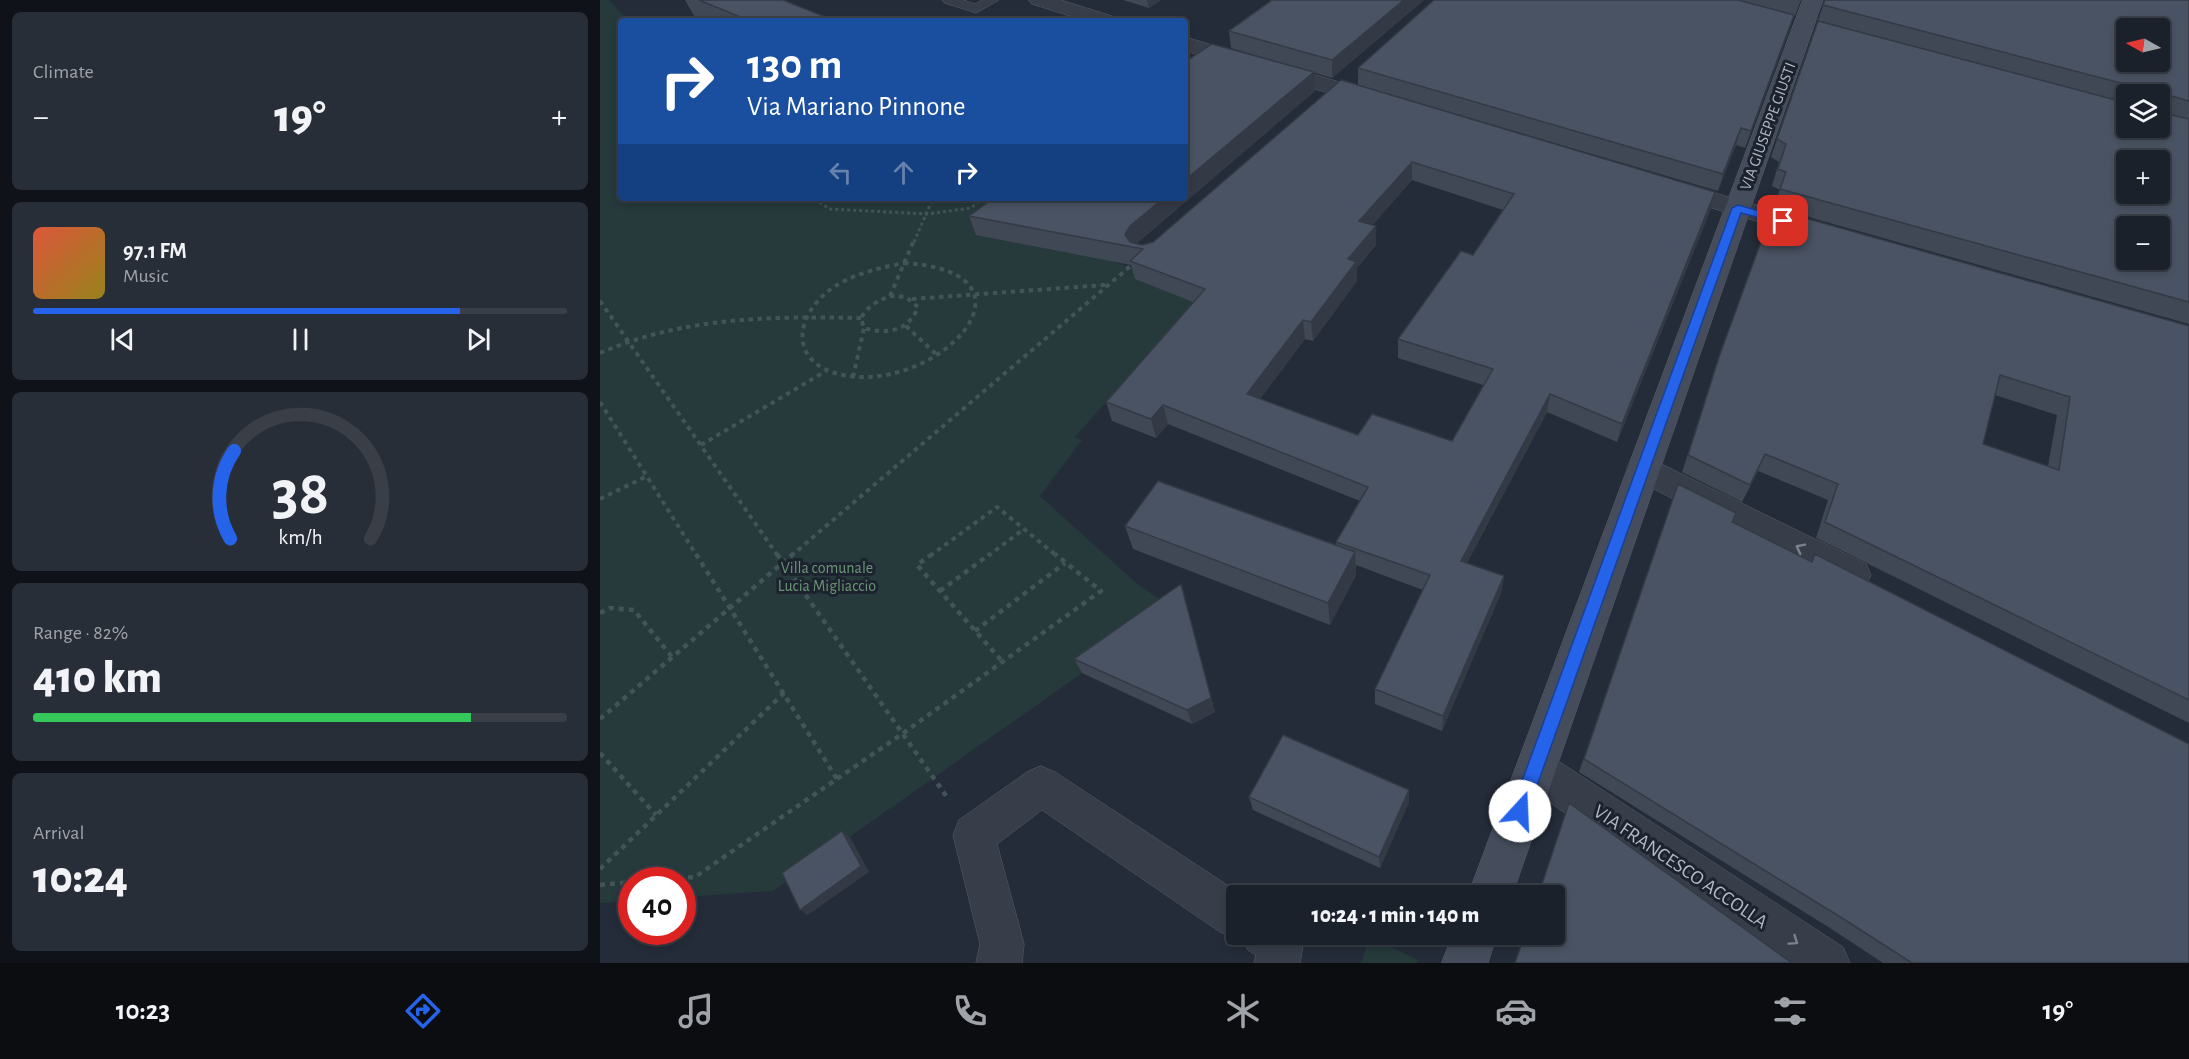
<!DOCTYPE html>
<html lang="en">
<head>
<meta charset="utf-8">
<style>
  body { margin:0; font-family:"Alegreya Sans",sans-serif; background:#282e37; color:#f1f3f6; height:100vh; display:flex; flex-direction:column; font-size:22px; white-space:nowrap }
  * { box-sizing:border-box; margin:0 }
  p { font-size:20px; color:#a0a3a9 }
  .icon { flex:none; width:33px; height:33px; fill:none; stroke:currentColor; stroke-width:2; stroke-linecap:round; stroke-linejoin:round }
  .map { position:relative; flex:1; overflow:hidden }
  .side { display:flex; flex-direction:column; gap:12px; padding:12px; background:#0f1218; width:600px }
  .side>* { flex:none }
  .top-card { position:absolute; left:18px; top:18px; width:570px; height:183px; border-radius:6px; box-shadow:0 3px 9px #0003,0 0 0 2px #393e47; background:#1a4fa0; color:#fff; overflow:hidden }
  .needle { width:39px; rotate:278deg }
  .controls { position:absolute; left:1516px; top:18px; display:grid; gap:12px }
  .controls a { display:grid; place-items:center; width:54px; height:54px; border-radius:6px; background:#1b212b; box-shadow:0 3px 9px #0003,0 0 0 2px #393e47; font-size:30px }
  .speed { position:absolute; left:18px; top:867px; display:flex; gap:12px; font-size:30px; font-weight:700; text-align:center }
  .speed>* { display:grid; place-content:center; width:78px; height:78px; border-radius:50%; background:#1b212b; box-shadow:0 3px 9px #0003,0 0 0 2px #393e47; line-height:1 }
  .speed .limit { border:9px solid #d22; background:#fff; color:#111 }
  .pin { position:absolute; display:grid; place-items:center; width:51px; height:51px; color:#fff; margin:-26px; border-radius:12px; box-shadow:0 3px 9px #0006 }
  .me { position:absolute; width:66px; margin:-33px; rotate:20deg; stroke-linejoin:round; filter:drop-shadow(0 0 4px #0008) }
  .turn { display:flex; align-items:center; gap:21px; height:126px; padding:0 30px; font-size:27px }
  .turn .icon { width:78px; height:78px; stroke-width:2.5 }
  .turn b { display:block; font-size:42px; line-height:51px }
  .lanes { display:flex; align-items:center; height:57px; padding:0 30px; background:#0003; justify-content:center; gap:30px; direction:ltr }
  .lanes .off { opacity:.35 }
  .big { font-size:45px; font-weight:800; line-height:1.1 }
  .side .tile { flex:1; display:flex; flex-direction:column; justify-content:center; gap:9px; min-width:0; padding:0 21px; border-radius:9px; background:#282e37 }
  .side .dial { align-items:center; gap:0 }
  .dial svg { height:156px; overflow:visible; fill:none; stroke:#393e47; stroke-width:7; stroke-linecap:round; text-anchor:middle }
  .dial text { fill:#f1f3f6; stroke:none }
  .song { display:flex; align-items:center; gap:18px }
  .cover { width:72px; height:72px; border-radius:9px; background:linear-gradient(135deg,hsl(10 70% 55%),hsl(50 70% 35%)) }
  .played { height:6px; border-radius:3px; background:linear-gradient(90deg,#2563eb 80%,#393e47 80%) }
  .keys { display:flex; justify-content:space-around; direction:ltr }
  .heat { display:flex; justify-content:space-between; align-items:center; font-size:33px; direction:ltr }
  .charge { height:9px; border-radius:4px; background:linear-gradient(90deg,#34c759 82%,#393e47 0) }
  .trip { position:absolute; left:626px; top:885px; width:339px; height:60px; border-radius:6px; background:#1b212b; box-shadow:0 3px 9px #0003,0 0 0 2px #393e47; font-weight:800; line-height:60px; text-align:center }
  .tab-bar { display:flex; height:96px; justify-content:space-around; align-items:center; background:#0b0d11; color:#a0a3a9 }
  .tab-bar .icon { width:42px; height:42px }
  .tab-bar .current { color:#2563eb }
  .tab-bar b { font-size:27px; color:#f1f3f6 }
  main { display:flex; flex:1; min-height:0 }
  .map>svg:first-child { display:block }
</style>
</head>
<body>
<main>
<section class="side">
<div class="tile"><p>Climate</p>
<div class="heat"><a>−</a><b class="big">19°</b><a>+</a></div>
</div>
<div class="tile">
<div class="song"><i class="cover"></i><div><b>97.1 FM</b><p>Music</p></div></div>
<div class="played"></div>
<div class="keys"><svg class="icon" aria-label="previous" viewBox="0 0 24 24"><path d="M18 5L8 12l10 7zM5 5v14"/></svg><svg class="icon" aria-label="pause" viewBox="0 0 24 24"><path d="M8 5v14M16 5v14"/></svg><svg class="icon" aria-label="next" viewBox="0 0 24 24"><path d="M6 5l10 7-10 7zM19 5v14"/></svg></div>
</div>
<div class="tile dial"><svg viewBox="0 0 100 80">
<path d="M14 69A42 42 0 1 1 86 69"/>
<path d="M14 69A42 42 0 0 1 16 24" stroke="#2563eb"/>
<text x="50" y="56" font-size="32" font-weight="700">38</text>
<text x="50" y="72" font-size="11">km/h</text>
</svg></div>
<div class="tile"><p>Range · 82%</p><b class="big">410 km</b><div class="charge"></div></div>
<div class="tile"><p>Arrival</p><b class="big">10:24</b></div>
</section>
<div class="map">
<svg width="1589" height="963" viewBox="0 0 1589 963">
  <rect width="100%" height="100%" fill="#242c39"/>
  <path fill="#26393b" d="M0,0H9L29,21H21V198H427L511,261L612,292L553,349L475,437L482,440L440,496L534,581L573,609L173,891L83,897L82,880H32L31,901L0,903Z
    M770,937L818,960L817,963H761Z"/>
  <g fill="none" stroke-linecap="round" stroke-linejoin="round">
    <g stroke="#555c67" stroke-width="1">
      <path id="lane" d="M343,0H363L375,4L382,0H399L376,13L345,3Z"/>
    </g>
    <g stroke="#555c67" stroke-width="1">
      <path id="street" d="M429,0H461L515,17L519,21H486L432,4Z
        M585,37L784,95L788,100L784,105L776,107L585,51Z
        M1070,180L1222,224L1226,230L1222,236L1213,238L1061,193L1057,188L1061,183Z
        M1043,455L1266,564L1271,575L1266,586L1253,590L1240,586L1031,477L1027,468L1031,459Z
        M935,750L949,755L1243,947L1250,963H1187L921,783L915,769L921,755Z
        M441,766L455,772L644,896H636V934H699L703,946L700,963H654L656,955L648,950L642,935L636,938L620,932L442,810L397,844L424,944L422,963H376L380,944L353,835L359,820L427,772Z"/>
    </g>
    <g stroke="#555c67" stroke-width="1">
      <path id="secondary" d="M1203,0H1223L912,896H868Z
        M853,934H897L888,963H842Z"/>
    </g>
    <path stroke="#435458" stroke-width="3" stroke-dasharray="3 3" stroke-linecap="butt" d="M215,198L229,209L327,214L371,208L383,198
      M314,242L333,198"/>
    <path stroke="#435458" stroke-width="4" stroke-dasharray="4.5 4.5" stroke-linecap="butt" d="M304,263C452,272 339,394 243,375C189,364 193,317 231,289C252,274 279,268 304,263Z
      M290,296L306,297L318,307C309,331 287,335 264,328L261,318C268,306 277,301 290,296Z
      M290,296L314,240
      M312,299L505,285
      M0,301L178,556
      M306,326L338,356
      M0,353C83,317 172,316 261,318
      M253,377L264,328
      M0,402L97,556
      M101,445L226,371
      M0,499L47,476
      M191,556L534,263
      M330,556L397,507L457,556
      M388,556L424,529"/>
    <path stroke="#435458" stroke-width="4.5" stroke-dasharray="5 5" stroke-linecap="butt" d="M96,554L237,779
      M177,554L349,800
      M332,554L317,565L402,661
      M340,591L390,554
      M0,613L10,608L34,610L72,657
      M375,631L465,563
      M0,719L193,554
      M0,753L56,815
      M0,869L184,693
      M48,880L95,877L302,734L501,591L455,554
      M0,885L32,882"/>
    <use href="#lane" fill="#373e4a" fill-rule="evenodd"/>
    <use href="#street" fill="#373e4a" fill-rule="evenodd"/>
    <use href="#secondary" fill="#454d5c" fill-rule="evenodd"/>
  </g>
  <path fill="#404755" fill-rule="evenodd" d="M85,0H183L234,21H97Z
    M523,0H561L549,8Z
    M824,0L732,78L631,48L629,31Z
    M834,0H1201L1195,16H1194L1145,148L1136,145L1118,191L758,85V68Z
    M1225,0H1589V324L1173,207L1180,190L1172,186L1179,162L1171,157ZM1527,94H1560L1527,128Z
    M714,72L715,91L536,244L542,245L553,242L741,80L1115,192L1110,211L1017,442L947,412L867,563L904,576L901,593L842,731L775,704V689L823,590L756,565V575L730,625L533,549L525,526L736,546V542L760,501L568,424L556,438L512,421L506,402L593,302L535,279L531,265L376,235L369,216ZM812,180L903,210L873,255L798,339V358L883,385L852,441L758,435L660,399L705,339L713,341L757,281V268L776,245L772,225Z
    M1173,209L1589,326V723L1216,538L1228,500L1158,471L1142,502L1082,472L1114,372ZM1395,395L1457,415L1448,466L1383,444Z
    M1078,484L1132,522L1211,561L1215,554L1589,963H1283L1230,928L979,772Z
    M581,584L615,712L592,724L482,673L474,659Z
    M649,797L809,802L780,868L653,810Z"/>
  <path fill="#343a45" d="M547,0H561L549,8Z
    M804,0H824L732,78V60Z
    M1194,15L1189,32L1145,148L1151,131Z
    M714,72L715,91L535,245L533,248L525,235L530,226L564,198H585V180Z
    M1572,96L1563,110L1570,108L1560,122V112L1569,98Z
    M1141,128L1136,145L1118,191L1123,174Z
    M812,162V180L760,240L759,221Z
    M1115,192L1110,211L1017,442L1022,424Z
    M776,226V245L757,268V281L713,341L711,322L748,259Z
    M703,320L705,339L650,412L647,394Z
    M950,394L947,412L859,578L861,561Z
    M563,405L568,424L556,438L551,419Z
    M755,552L756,575L730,625L728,603Z
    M904,576L901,593L842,731L843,716Z
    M581,584L615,712L592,724L587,710Z
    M809,790V802L780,868L779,857Z
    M242,831L250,837L269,872L208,915L200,910Z"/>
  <path fill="#4a5363" stroke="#343a45" stroke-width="1.5" fill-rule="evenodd" d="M99,0H183L233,20L231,21H150Z
    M672,0H804L732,60L629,31Z
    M834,0H1138L1194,15L1151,131L1141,128L1123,174L758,68Z
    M1225,0H1589V101L1572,96L1569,98L1570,108L1561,110L1563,113L1589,119V302L1180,189L1186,172L1178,169L1186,144L1177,139L1218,21L1527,103V128H1560V94H1540V88L1223,5ZM1527,28H1560V62H1527ZM1527,160H1560V194H1527ZM1527,226H1560V260H1527Z
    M612,44L714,72L585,180V62Z
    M741,80L1115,192L1022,424L950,394L861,561L904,576L843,716L775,689L830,575L736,542L768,487L563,405L551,419L506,402L605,289L530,261L543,249L369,216L394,198H564L530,226L525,235L530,242L542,245L553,242ZM812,162L914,194L873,255L861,251L798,339L893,369L852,441L772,414L758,435L647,394L703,320L711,322L756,262L748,259L776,226L759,221Z
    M1173,209L1589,326V700L1225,522L1238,484L1165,454L1150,485L1088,455L1120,354ZM1400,375L1470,397L1459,470L1383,444Z
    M558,481L755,552L728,603L525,526Z
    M1078,484L1136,513L1132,522L1212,562L1215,554L1589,744V963H1312L1242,918L984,759Z
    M581,584L611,698L587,710L474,659Z
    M683,735L809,790L779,857L649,797Z
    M969,803L1192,963H915L925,934H954V896H938Z
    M242,831L261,866L200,910L182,873Z"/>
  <defs><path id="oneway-chevron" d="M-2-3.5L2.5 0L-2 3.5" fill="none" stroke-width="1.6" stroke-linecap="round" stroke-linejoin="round" transform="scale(1.5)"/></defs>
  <g stroke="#7b828e">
    <use href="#oneway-chevron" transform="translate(1200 548) rotate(-153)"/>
    <use href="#oneway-chevron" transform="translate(1194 941) rotate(34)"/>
  </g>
  <path fill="#2563eb" stroke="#184099" stroke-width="1.5" d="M1138,205L1187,219L1188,221L1183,224L1141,213L928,811L926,817L920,820L914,817L911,811L1132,208Z"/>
  <g text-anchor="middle" stroke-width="6" stroke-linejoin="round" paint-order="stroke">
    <g font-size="16" fill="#b2b9c5" stroke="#1c232e">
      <text transform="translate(1167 126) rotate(-70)" y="6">VIA GIUSEPPE GIUSTI</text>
    </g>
    <g font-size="16" fill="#6b9576" stroke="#1c232e">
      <text x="227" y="573">Villa comunale<tspan x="227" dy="18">Lucia Migliaccio</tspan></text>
    </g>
    <g font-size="20" fill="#b2b9c5" stroke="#1c232e">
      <text transform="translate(1081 866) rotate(34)" y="7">VIA FRANCESCO ACCOLLA</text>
    </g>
  </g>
</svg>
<div class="controls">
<a><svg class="needle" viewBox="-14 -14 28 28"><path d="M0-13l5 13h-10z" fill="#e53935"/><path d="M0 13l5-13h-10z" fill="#a0a3a9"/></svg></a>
<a><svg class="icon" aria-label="layers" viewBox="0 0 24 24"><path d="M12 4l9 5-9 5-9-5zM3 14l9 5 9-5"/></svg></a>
<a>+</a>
<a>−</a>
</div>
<div class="speed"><div class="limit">40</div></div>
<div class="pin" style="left:1183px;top:221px;background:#d93025"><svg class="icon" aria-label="arrive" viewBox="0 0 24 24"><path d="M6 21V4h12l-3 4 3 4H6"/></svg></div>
<svg class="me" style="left:920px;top:811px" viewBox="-20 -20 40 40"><circle r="19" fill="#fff"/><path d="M0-13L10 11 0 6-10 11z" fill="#2563eb"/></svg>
<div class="trip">10:24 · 1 min · 140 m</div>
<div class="top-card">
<div class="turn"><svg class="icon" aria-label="right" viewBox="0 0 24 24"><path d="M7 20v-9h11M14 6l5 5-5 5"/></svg><div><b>130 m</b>Via Mariano Pinnone</div></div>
<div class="lanes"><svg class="icon off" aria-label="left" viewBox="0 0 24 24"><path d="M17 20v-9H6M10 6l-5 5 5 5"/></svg><svg class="icon off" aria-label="ahead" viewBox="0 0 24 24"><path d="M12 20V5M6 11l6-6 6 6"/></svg><svg class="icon" aria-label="right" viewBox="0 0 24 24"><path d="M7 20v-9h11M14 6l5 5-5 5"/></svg></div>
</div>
</div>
</main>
<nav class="tab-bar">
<b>10:23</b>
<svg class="icon current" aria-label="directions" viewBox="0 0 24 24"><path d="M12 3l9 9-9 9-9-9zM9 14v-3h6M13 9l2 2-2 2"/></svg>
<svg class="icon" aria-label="music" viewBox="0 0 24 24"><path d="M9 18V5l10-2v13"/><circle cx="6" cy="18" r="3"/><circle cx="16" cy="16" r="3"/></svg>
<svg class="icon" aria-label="phone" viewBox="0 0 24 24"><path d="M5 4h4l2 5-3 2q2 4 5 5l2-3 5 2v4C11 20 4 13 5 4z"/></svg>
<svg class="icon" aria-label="climate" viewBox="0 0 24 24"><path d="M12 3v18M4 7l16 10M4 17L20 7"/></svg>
<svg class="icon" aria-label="car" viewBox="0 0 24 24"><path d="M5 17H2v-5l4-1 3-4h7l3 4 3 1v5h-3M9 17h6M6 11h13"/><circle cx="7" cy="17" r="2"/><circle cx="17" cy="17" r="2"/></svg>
<svg class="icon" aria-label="filters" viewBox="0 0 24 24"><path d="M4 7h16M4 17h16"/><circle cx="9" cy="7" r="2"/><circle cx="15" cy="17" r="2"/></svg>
<b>19°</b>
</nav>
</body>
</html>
